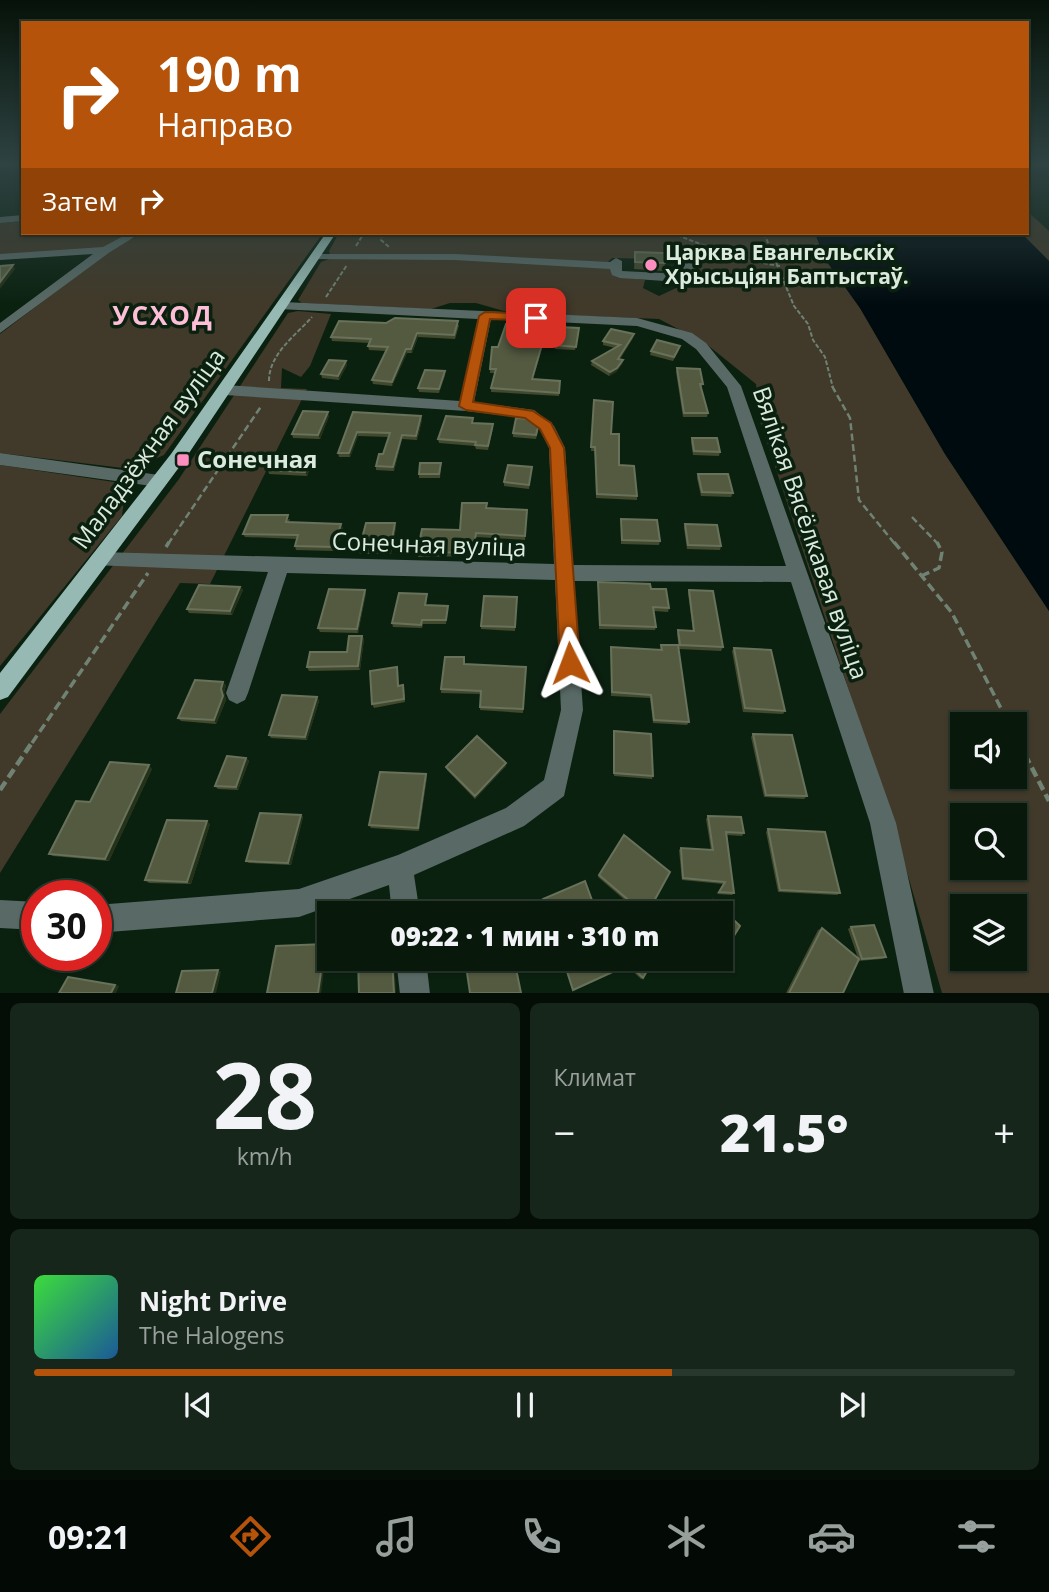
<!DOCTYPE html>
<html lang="ru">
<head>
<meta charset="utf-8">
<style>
  body { margin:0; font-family:"Open Sans",sans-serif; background:#16261a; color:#f1f3f6; height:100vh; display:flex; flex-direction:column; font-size:26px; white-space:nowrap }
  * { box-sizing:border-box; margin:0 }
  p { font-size:23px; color:#98a09d }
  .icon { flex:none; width:38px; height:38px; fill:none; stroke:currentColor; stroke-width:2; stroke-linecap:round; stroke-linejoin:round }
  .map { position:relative; height:993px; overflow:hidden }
  .panel { display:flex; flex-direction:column; gap:10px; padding:10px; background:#040e07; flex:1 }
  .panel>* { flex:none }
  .hud { position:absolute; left:21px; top:21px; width:1008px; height:214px; border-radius:0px; box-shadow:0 2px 5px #0004,0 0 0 2px #29382d; background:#b45309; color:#fff; overflow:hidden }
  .controls { position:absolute; left:950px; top:712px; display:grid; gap:14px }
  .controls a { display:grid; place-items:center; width:77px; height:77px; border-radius:0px; background:#08190c; box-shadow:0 2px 5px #0004,0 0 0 2px #29382d; font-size:35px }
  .speed { position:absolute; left:21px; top:880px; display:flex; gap:14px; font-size:35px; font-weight:700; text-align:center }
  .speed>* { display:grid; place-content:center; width:91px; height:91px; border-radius:50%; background:#08190c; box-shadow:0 2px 5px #0004,0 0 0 2px #29382d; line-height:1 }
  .speed .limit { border:10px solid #d22; background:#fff; color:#111 }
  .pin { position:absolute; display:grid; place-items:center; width:60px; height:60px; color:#fff; margin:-30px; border-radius:14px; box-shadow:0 4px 10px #0006 }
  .me { position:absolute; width:77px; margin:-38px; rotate:357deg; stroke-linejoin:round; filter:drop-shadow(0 0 5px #0008) }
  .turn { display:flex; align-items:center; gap:24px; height:147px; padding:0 21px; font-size:32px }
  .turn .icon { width:91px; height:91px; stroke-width:2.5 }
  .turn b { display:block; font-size:49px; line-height:60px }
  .then { display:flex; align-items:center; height:66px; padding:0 21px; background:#0003; gap:14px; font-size:26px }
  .big { font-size:52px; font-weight:800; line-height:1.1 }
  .panel .widget { flex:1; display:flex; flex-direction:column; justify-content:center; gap:10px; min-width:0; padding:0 24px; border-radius:10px; background:#16261a }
  .panel .dial { align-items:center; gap:0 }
  .dial b { font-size:91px; line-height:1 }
  .song { display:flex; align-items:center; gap:21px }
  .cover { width:84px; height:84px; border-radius:10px; background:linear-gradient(135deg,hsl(120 70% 55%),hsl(210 70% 35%)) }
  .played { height:7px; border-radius:4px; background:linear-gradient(90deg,#b45309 65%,#29382d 65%) }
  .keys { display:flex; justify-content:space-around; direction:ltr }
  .heat { display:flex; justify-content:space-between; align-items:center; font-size:38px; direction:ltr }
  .panel .tiles { flex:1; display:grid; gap:10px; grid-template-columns:1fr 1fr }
  .widget:last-child { grid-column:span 2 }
  .trip { position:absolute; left:317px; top:901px; width:416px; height:70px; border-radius:0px; background:#08190c; box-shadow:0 2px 5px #0004,0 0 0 2px #29382d; font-weight:800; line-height:70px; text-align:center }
  .menu { display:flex; height:112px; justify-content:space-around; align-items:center; background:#030a05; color:#98a09d }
  .menu .icon { width:49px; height:49px }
  .menu .selected { color:#b45309 }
  .menu b { font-size:32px; color:#f1f3f6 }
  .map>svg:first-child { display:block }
</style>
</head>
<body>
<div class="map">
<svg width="1049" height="994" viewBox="0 0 1049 994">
  <rect width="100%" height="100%" fill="#0b2110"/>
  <path fill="#413929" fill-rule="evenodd" d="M1027,211L1049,231V261L1021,233H1027Z
    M23,221V233H130L103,248L0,255V223Z
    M143,233H323L164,455L131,469L0,453V334L110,250Z
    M339,233H815L825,259L860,308L945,454L1049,611V993H942L893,824L759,418L756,384L705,343L659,319L511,313L476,303H450L431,309L302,303L298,300L321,262L329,259L456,258L610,268L619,277L645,280L643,288L659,296L676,288L725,287L716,274L697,271L700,263L708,262L707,254H696L698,260L612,258L608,262L330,254L329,251ZM962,724H1015V777H962ZM962,816H1015V868H962ZM962,906H1015V959H962Z
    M298,311L331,314L310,366L301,377L282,368L281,388L307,389L210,584L180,583L0,873V714L179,479L288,313Z
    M0,465L114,482L121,488L119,499L124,501L122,516L0,666Z"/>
  <path fill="#000b0f" d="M815,233H1021L1049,261V611L945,454L860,308L825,259Z"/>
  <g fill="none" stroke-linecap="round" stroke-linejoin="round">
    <path stroke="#6f8273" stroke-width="2" stroke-dasharray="4.5 2" stroke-linecap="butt" d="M382,233L381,240L389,247
      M764,233L794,306L808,324L813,340L825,357L833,388
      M677,235L739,259L780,266
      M356,246L364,233
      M326,297L347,265
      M269,381C269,354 295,336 312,317"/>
    <path stroke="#6f8273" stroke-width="2.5" stroke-dasharray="7 3.5" stroke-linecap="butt" d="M832,386L850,418L859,500L895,544
      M912,517L938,544
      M168,544L262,405"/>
    <path stroke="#6f8273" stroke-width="3.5" stroke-dasharray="9 4.5" stroke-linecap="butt" d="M894,542L952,613L1009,724
      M166,547L169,542
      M921,576L939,568L942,552L937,542
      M1015,736L1019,743
      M32,743L148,573"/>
    <path stroke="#6f8273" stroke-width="4.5" stroke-dasharray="10 5" stroke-linecap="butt" d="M1018,741L1049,801
      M0,790L33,741"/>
    <path fill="#596a66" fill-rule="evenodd" d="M23,215V221L0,223V217Z
      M129,233H141L110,252L0,333V323L93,254L0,260V254L103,247Z
      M315,254H455L610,262L616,258L622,261V271L680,274L685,265V259H693L697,265L691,279L680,282L620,278L612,275L610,269L455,260L311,259V255Z
      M283,302L637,318L692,333L706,343L741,386L896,823L934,994H904L870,823L791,582L574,581L583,710L564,796L524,826L414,875L420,914H392L389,885L299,917L96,933V905L299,889L398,855L506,808L544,780L561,710L555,580L287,573L248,693L245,700L237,704L229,700L226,693L268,572L92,565L89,560L92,555L99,552L554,564L549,448L540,429L525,418L466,411L225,395L218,390L225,385L460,401L478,319L279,309V303ZM491,319L637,326L682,339L696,349L727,387L786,566L573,565L565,448L554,426L534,410L474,402Z
      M0,453L159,475L168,481L159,487L0,465Z
      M0,900L37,902V930L0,928Z
      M396,959H426L430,994H400Z"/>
    <path fill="#96bab3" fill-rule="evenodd" d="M326,233H336L183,462L8,697L0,700V673L171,454Z"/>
  </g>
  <path fill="#43492d" d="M635,252L665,263L664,271L634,269Z
    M386,323L459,325L455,339L418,337L412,353H407L392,386L373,384L372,380L386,351L369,350L368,346L370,343L332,341L331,337Z
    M531,330L529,340L543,345L533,379L560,381L559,396L491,392V388L495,373H490V369L498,347Z
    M579,332L575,350L555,349V345Z
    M633,338L620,359L623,360L622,364L616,372L609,376L591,365L592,361L615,348L603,345V341Z
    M679,350L673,361L650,355L651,351Z
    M347,365L339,380L322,378L321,374Z
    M677,368L703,384L701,388L708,413L707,417H683L676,372Z
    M445,371V375L439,393L419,392L418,388Z
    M594,400L611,434L619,465L637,496V500L596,498L595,451H591Z
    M353,412L422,420L417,440L402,439L394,471L376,470V466L383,454L389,437L358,436L350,457H339L338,453Z
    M329,416L320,439L293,438L292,434Z
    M473,423L493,428L488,450L476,449L475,446L439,443L438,439Z
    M538,431L536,439L513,437V433Z
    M692,438L720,452L719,456L693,455L691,442Z
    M312,456L313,460L307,476L269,474L268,470Z
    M441,467L440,478H419V474Z
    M532,467L529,489L504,486V482Z
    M698,474L733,493L731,497L701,496L697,478Z
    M487,508L527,510L525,540L476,537L474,556L418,557L417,553L460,530Z
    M290,519L289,522L343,528L336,551L296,550L295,546L297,539L245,537L243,534Z
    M621,519L660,541L659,545L621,544Z
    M685,524L721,546L720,550L687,549L684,528Z
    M396,527L391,554H360L359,550Z
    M598,582L651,589L669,608L668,612L654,611L656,627L655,630L599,629Z
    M240,587L243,590L232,615L189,613L187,609Z
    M365,590L366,593L358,633L320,632L318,628Z
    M689,590L723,647L721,651L679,649L677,634L678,630L693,631L688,593Z
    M427,594V598L426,605L448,606L446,624H423L422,628L393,627L392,623Z
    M517,597L515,631L481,629V626Z
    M362,636L364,639L360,670L309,671L307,667L347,652Z
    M661,645L689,722L687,725L653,723L650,698L611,696V647L660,650Z
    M734,648L785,711L783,714L743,712L732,651Z
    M464,657V664L526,667L523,713L480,710L481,694L441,693V689Z
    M398,670L399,686L404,688L405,702L374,708L372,704Z
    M226,685L224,692L226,700L216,724L181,721L178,718Z
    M317,697L319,701L307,740L271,738L269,735Z
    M614,731L653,776L652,779L614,776Z
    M753,734L807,796L804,799L764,797L751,737Z
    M246,758L249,761L238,790L218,789L215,786Z
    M506,763V766L475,799L447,770L446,767Z
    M152,769L109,861L53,856L49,854L90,802Z
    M426,774L427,777L419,831L371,828L369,825Z
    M301,815L303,817L291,865L249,863L246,861Z
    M708,816L744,833L742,836L727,835L734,893L732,895L717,894L723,884L682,880L679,850L681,848L711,850L706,819Z
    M210,824L191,884L149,883L145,880Z
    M768,829L840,893L837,895L778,892L766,832Z
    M599,875L647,914H641L598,877Z
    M851,927L886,957L882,959L858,961L843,993H786L818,930L822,928L858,958L848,929Z
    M629,959L643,978L641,979L625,964Z"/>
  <path fill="#25321a" d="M13,265L15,269L0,289V282Z
    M417,333L418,337L412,353L411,349Z
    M634,334L633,338L618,363V359Z
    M543,341V345L532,383V379Z
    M406,349L407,353L392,386V382Z
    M623,360L622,364L616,372L609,376L610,372Z
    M346,361L347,365L339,380L338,376Z
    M445,371V375L439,393V389Z
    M328,412L329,416L320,439L318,435Z
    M421,416L422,420L417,440L416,436Z
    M357,432L358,436L350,457L349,453Z
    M402,435V439L394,471L393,467Z
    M312,456L313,460L307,476L305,472Z
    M395,523L396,527L391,554L390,551Z
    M341,524L343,528L336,551L334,547Z
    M240,587L243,590L232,615L230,611Z
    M365,590L366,593L358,633L357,629Z
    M362,636L364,639L360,670L358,666Z
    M223,682L226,685L224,692L226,700L216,724L214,720Z
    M317,697L319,701L307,740L305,737Z
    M246,758L249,761L238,790L236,787Z
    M506,763V766L475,799V796Z
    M149,765L152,769L109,861L105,859Z
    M426,774L427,777L419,831L418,828Z
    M301,815L303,817L291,865L288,863Z
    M207,821L210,824L191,884L187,882Z
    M325,944L327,946L321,993H318Z
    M392,959H394L396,993H394Z
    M619,969L618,971L573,991V990Z
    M218,970L221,972L216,993H212Z
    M115,985L119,986L116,993H111Z"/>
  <path fill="#535a40" stroke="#687159" stroke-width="2" d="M635,252L664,253L665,263L635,262Z
    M13,265L0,282V266Z
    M395,318L458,321L454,335L417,333L411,349H406L392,382L372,380L388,347L368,346L371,339L331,337L339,321L386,323Z
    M506,324L532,326L527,340L543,341L532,379L560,381L559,393L491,388L496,369H490L492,347H498Z
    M559,327L579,328L576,347L555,345Z
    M611,329L634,334L618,359L623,360L617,368L610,372L592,361L620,345L603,341Z
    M657,340L680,346L674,357L651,351Z
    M329,360L346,361L338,376L321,374Z
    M677,368L700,369L703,384H700L708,413H684Z
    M425,370L445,371L439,389L418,388Z
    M594,400L613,402L611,434H619V465L634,466L637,496L597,494L595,447H591Z
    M303,411L328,412L318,435L292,434Z
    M353,412L421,416L416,436L402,435L393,467L376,466L379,454H383L390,433L357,432L349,453H338Z
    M446,416L473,418L472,423L493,424L488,446L475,445L476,442L438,439Z
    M516,418L528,419L538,427L536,435L513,433Z
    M692,438H717L720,452L694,451Z
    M297,455L312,456L305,472L268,470L273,458L295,459Z
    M420,463H441L439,474H419Z
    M508,465L532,467L529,485L504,482Z
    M698,474H728L733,493L702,492Z
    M462,503H487L486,508L527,510L525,536L476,533L473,552L417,553L422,529L460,530Z
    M251,515H288L286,522L341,524L334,547L295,546L298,535L243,534Z
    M621,519L657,520L660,541L622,540Z
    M366,523H395L390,551L359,550Z
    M685,524L717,525L721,546L688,545Z
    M598,582L650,584L651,589H666L669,608L653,607L656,627L600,625Z
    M199,585L240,587L230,611L187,609Z
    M329,589L365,590L357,629L318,628Z
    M689,590L713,591L723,647L680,645L678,630L694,631Z
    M399,593L427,594L425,605L448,606L446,620H422L421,625L392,623Z
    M484,596L517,597L515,627L481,626Z
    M349,636H362L358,666L307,667L310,652H347Z
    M661,645H678L689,722L654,720L651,695L612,692L611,647L662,650Z
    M734,648L771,650L785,711L745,708Z
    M445,657H464V664L526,667L523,709L480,707L481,691L441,689Z
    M397,667L398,686L403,685L404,699L372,704L370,671Z
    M195,680L223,682L221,689L223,696L214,720L178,718Z
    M282,695L317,697L305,737L269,735Z
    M614,731L651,734L653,776L614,773Z
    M753,734L792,735L807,796L766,795Z
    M477,736L506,763L475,796L446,767Z
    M227,756L246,758L236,787L215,786Z
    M110,762L149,765L105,859L49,854L76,801L90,802Z
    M380,772L426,774L418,828L369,825Z
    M260,813L301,815L288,863L246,861Z
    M708,816L741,817L744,833L726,832L734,893L719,892L725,882L683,878L681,848L713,850Z
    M167,820L207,821L187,882L145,880Z
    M768,829L825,832L840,893L780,890Z
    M624,835L670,872L647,914H645L599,875Z
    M585,881L597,914H548L543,899Z
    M713,900L740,926L721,957V914H704Z
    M384,909L385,914H367Z
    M874,925L886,957L862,959L851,927Z
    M822,928L859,959L843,993H789Z
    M325,944L318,993H267L276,946Z
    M358,959H392L394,993H359Z
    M465,959H514L521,993H470Z
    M563,959H615L619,969L573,990Z
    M629,959H654L643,978L627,963Z
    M218,970L212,993H176L182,971Z
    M68,977L115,985L111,993H59Z"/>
  <linearGradient id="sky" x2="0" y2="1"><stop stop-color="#061209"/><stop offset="0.54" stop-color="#2e4342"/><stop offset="1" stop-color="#2e4342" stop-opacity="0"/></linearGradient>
  <rect width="1049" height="305" fill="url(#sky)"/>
  <path fill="#b45309" stroke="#753606" stroke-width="2" d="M485,312L536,314L542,318L536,321L490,319L473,402L533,411L551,423L564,448L580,663L577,669L570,672L563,669L560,663L550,448L540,429L525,418L466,410L459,406L479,316Z"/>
  <g fill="#fe8ebe" stroke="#0b2110" stroke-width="2.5">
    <circle cx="651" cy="265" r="7"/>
    <rect x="176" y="453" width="14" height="14" rx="3.5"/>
  </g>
  <g text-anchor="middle" stroke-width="7" stroke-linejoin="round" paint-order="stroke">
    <g font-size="21" font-weight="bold" fill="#dceade" stroke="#0b2110" text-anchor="start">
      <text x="665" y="260">Царква Евангельскіх<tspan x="665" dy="24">Хрысьціян Баптыстаў.</tspan></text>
    </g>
    <g font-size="24" fill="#dceade" stroke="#0b2110">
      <text transform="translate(149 449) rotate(-54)" y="8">Маладзёжная вуліца</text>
      <text transform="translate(810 533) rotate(71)" y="8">Вялікая Вясёлкавая вуліца</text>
      <text transform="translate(429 545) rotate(2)" y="8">Сонечная вуліца</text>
    </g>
    <g font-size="24" font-weight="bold" fill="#dceade" stroke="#0b2110" text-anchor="start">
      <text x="197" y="468">Сонечная</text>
    </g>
    <g font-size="26" font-weight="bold" letter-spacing="2" fill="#ffbed7" stroke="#0b2110">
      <text x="163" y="325">УСХОД</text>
    </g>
  </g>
</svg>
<div class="controls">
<a><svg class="icon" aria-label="sound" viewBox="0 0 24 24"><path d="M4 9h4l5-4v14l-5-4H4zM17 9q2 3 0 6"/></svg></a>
<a><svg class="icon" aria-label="search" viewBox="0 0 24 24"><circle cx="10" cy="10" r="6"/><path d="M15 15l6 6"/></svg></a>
<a><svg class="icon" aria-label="layers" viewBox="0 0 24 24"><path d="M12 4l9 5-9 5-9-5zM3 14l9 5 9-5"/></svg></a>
</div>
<div class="speed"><div class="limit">30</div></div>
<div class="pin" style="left:536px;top:318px;background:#d93025"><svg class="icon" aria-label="arrive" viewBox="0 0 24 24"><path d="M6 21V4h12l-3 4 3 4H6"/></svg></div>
<svg class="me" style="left:570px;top:663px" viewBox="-20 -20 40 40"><path d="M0-17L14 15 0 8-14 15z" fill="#b45309" stroke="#fff" stroke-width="4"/></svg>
<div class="trip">09:22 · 1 мин · 310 m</div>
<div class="hud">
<div class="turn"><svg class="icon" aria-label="right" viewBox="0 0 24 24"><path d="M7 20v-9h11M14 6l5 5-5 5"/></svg><div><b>190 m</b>Направо</div></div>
<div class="then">Затем<svg class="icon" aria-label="right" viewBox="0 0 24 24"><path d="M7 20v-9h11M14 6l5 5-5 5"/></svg></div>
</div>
</div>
<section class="panel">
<div class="tiles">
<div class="widget dial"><b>28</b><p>km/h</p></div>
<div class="widget"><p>Климат</p>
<div class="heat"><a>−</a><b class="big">21.5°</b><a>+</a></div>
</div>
<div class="widget">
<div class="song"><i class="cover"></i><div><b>Night Drive</b><p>The Halogens</p></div></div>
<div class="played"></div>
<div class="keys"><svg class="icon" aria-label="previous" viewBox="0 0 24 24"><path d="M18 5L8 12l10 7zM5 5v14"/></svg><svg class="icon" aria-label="pause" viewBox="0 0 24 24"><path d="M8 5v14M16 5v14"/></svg><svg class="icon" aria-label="next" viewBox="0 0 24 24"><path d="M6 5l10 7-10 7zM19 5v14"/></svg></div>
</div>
</div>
</section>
<nav class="menu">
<b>09:21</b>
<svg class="icon selected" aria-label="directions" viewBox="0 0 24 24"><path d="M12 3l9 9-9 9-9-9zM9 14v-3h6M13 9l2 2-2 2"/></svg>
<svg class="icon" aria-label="music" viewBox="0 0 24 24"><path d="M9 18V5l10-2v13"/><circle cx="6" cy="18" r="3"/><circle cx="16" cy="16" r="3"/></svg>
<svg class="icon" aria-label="phone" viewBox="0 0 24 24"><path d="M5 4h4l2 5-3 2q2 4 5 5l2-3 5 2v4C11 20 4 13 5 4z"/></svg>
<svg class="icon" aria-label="climate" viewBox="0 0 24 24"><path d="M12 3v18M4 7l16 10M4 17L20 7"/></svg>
<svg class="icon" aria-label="car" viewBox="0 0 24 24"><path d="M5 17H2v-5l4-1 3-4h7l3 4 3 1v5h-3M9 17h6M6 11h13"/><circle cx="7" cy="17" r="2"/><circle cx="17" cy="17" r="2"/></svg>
<svg class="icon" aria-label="filters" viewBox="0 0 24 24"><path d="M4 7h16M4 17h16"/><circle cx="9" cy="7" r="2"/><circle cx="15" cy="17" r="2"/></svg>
</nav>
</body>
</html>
